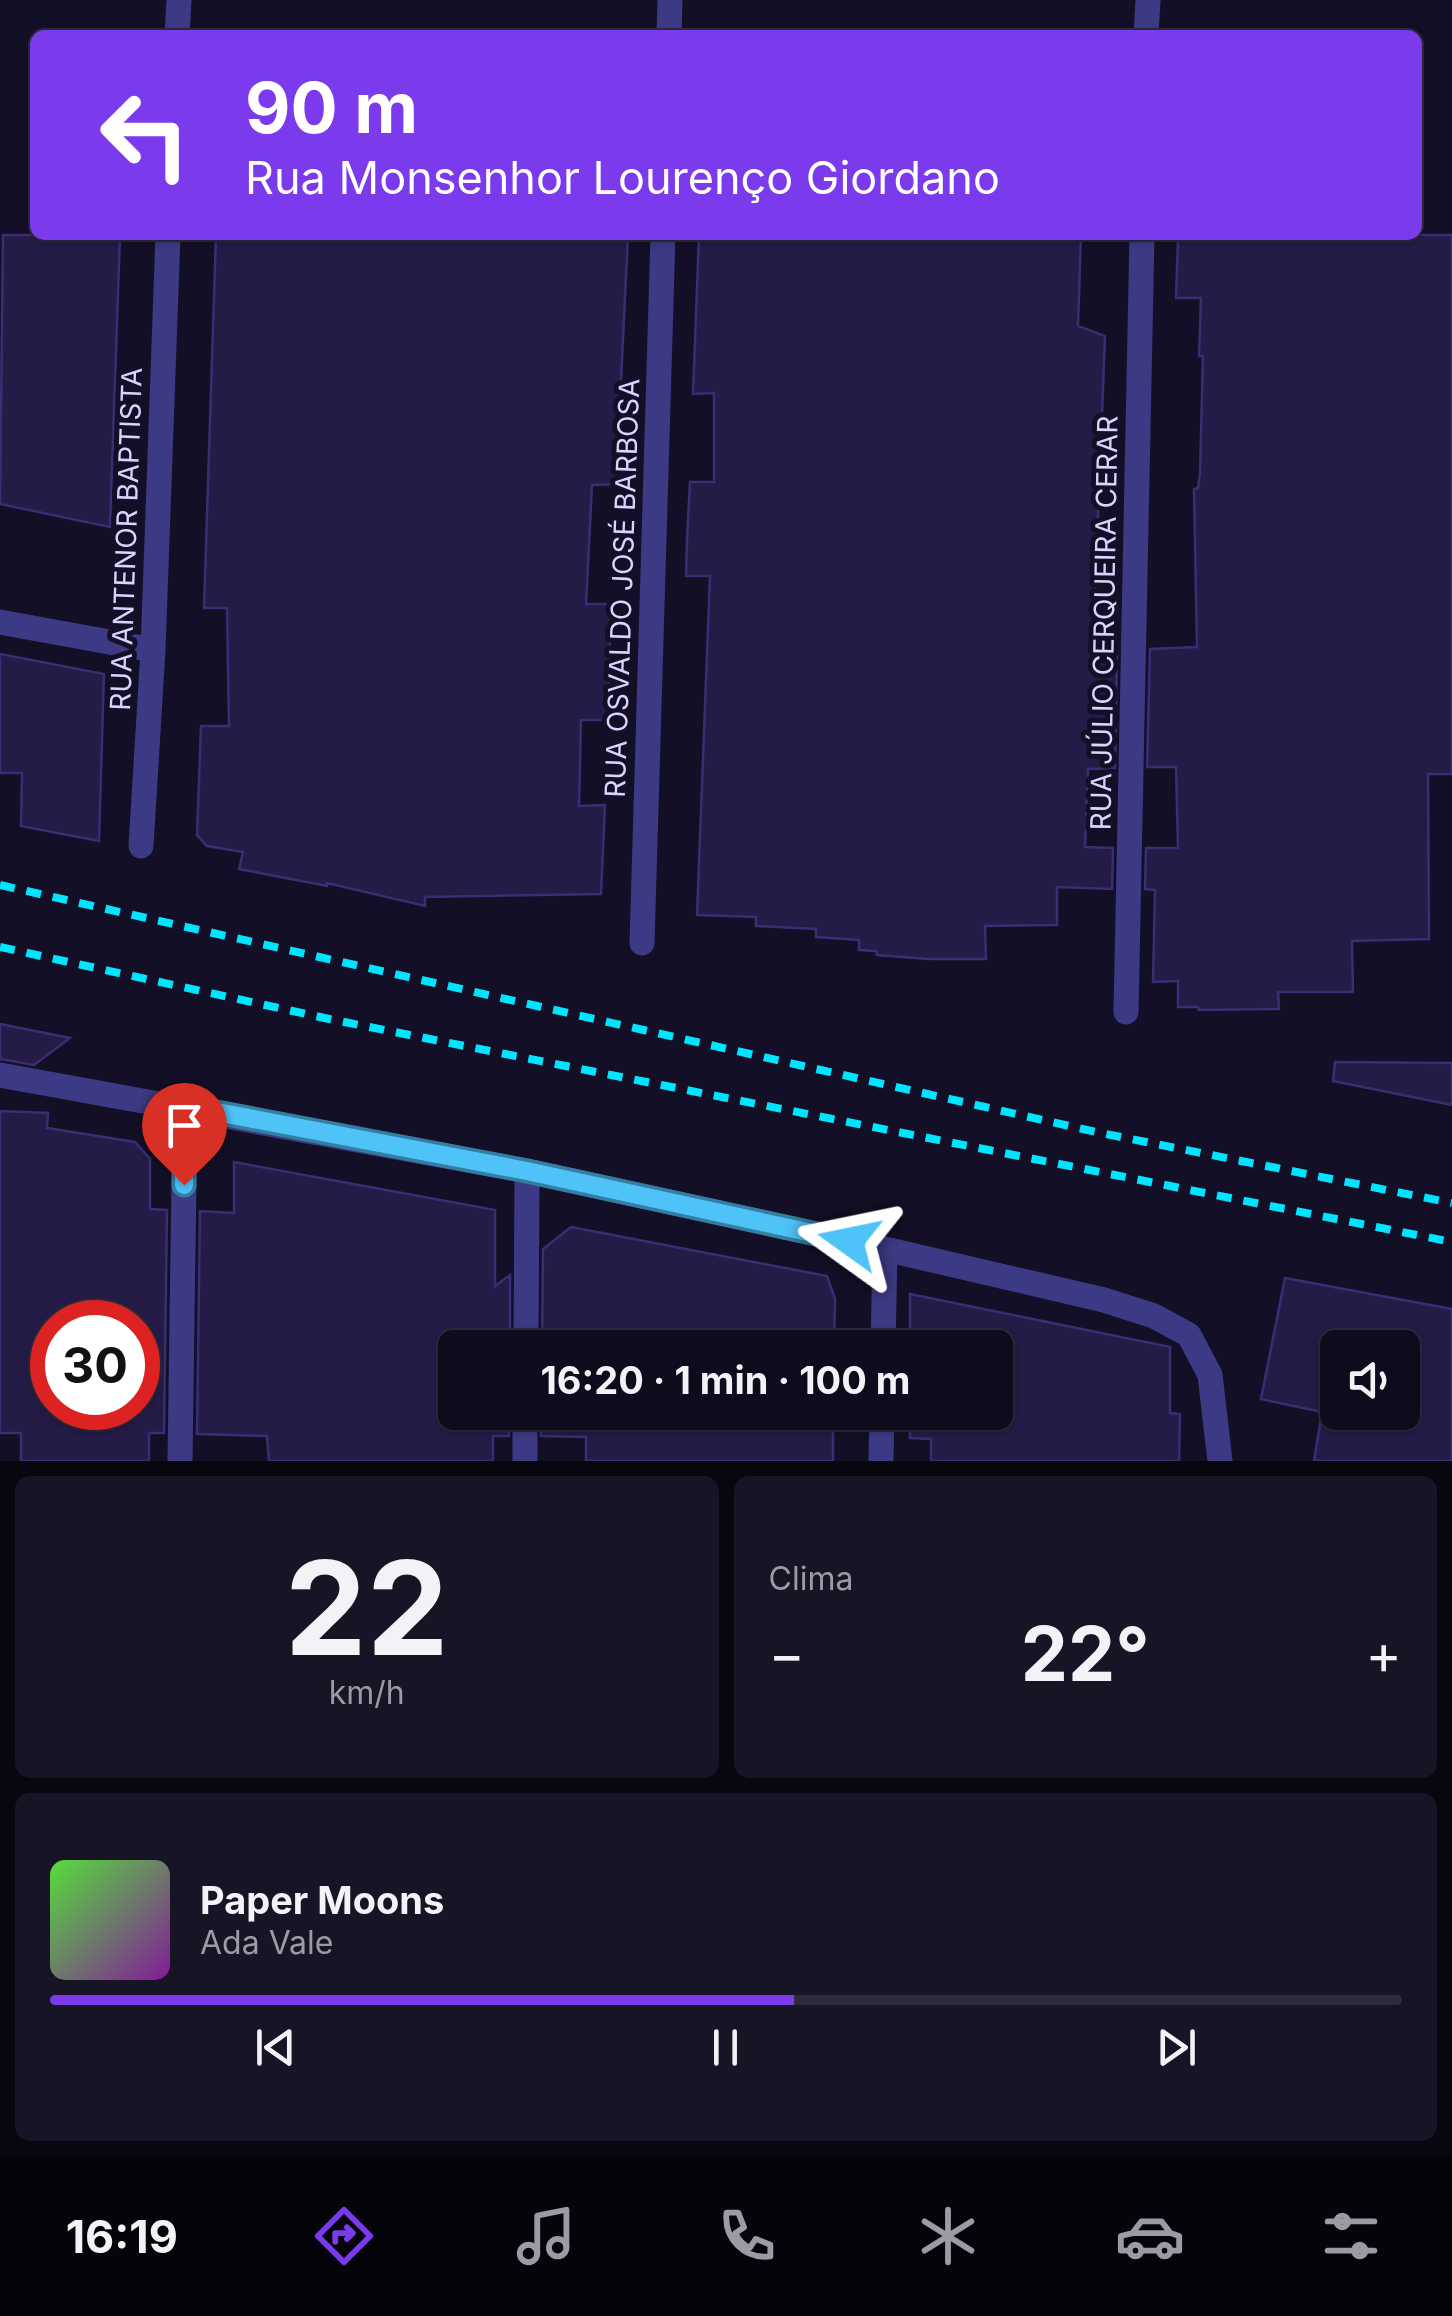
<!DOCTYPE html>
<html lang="pt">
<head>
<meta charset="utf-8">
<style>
  body { margin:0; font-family:Inter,sans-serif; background:#171425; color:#f1f3f6; height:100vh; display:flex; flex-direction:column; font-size:38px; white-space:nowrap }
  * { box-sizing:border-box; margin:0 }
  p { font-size:32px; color:#9b9ba3 }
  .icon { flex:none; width:55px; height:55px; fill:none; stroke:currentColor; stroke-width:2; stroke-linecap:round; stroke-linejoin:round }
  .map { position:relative; height:1461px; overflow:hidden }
  .panel { display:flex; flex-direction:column; gap:15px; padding:15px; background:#08060f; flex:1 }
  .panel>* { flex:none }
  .guide { position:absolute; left:30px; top:30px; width:1392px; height:210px; border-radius:15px; box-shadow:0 2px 8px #0004,0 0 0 2px #2e2b3b; background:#7c3aed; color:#fff; overflow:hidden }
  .tools { position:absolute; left:1320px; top:1330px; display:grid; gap:20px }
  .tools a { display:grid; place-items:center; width:100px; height:100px; border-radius:15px; background:#0e0b1c; box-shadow:0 2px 8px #0004,0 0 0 2px #2e2b3b; font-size:50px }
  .speed { position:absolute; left:30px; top:1300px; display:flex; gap:20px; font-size:50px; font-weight:700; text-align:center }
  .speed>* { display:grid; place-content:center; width:130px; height:130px; border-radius:50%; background:#0e0b1c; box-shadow:0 2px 8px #0004,0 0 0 2px #2e2b3b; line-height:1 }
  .speed .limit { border:15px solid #d22; background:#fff; color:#111 }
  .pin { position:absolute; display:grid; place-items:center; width:85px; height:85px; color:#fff; margin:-102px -42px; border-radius:50% 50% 50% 0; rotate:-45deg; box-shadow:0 0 10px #0007 }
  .pin .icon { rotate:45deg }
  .me { position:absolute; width:110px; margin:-55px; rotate:282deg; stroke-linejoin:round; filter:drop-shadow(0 0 8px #0008) }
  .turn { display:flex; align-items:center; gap:35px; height:210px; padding:0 50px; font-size:45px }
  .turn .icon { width:130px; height:130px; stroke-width:2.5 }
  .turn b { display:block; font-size:70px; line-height:85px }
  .big { font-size:75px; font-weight:700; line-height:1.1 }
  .panel .tile { flex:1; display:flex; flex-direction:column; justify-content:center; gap:15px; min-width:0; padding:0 35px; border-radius:15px; background:#171425 }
  .panel .dial { align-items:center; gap:0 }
  .dial b { font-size:130px; line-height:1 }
  .song { display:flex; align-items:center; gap:30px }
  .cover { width:120px; height:120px; border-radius:15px; background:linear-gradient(135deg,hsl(110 70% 55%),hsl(290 70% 35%)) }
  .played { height:10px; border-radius:5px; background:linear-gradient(90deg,#7c3aed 55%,#2e2b3b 55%) }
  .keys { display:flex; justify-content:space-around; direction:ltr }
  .heat { display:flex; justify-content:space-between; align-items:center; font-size:55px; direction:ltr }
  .panel .tiles { flex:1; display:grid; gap:15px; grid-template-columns:1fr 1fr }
  .tile:last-child { grid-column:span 2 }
  .trip { position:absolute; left:438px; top:1330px; width:575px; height:100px; border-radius:15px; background:#0e0b1c; box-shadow:0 2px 8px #0004,0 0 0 2px #2e2b3b; font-weight:700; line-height:100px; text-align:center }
  .dock { display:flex; height:160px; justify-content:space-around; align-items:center; background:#06040b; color:#9b9ba3 }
  .dock .icon { width:70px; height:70px }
  .dock .selected { color:#7c3aed }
  .dock b { font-size:45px; color:#f1f3f6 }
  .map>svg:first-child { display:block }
</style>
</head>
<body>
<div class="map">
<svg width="1452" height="1461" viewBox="0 0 1452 1461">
  <rect width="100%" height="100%" fill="#130f26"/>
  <path fill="#241b47" stroke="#3b2d73" stroke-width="2.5" fill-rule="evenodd" d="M3,235H120L110,527L0,504Z
    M216,235H628L616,484L592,485L586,604H611L608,720H581L579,806L605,805L601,894L425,897V906L327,883V886L239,869L243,852L207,846L197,835L201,726H229L227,608H204Z
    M699,235H1081L1078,326L1105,336L1093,650L1117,649L1115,768L1088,769L1085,847L1113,848L1112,889L1057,887V925L985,926L986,959H929L877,955L876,951L859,950V940L816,937V929L756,926V917L697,915L710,576H686L687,539L690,482H714V393L693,394Z
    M1233,235H1452V774H1428L1429,939L1352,941L1353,992H1278L1279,1009L1199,1010L1198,1007H1178V981L1153,982L1155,890L1145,889L1146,848H1178L1176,767H1147L1150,649L1197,647L1194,489L1198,488L1200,473L1203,356H1199L1201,298H1176L1178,240L1234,239Z
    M0,654L104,674L99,841L21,826L22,773H0Z
    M0,1024L70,1038L34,1065L0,1059Z
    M1335,1062L1452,1063V1105L1333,1081Z
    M0,1111L48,1113L47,1128L135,1142L150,1159V1209L167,1210L164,1433H149V1461H21V1433H0ZM52,1322H138V1408H52Z
    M234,1162L495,1210V1286L510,1275V1348H455V1412H509V1436H493V1461H269L267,1436L197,1434L200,1211L234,1213Z
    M571,1227L827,1276L835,1299L834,1348H542L543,1249Z
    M1285,1278L1452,1309V1461H1314L1322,1412L1261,1399ZM1338,1348H1402V1412H1338Z
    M910,1294L1170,1347V1413L1180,1414L1179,1461H931V1439L910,1438V1412H995V1348H910Z
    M541,1412H833V1461H586V1437L541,1436Z"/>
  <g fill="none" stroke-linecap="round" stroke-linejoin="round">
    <path stroke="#3d3a85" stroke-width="25" d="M177,35L179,0
      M669,35L670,0
      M1146,35L1148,0
      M0,622L153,650
      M141,846L153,650L168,235
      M642,943L663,235
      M1126,1012L1142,235
      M0,1075L527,1171L885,1249L1104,1300L1154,1316L1189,1335L1210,1375L1220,1461
      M526,1348L527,1171
      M883,1348L885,1249
      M180,1461L185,1106
      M525,1461V1412
      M881,1461L882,1412"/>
    <path stroke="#00e5ff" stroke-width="8" stroke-dasharray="15 12" stroke-linecap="butt" d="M0,885L1096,1132L1452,1203
      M0,947L329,1019L1452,1242"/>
  </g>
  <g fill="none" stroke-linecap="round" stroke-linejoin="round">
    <g stroke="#337fa1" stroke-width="25">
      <path id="route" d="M184,1185L185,1106L527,1171L849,1241"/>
    </g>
    <use href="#route" stroke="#4fc3f7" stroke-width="18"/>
  </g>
  <g text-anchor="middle" stroke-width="10" stroke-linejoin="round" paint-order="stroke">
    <g font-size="28" fill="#d9d4ff" stroke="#130f26">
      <text transform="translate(126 539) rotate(-88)" y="10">RUA ANTENOR BAPTISTA</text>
      <text transform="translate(622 588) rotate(-88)" y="10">RUA OSVALDO JOSÉ BARBOSA</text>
      <text transform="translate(1104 623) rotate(-89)" y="10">RUA JÚLIO CERQUEIRA CERAR</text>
    </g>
  </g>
</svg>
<div class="tools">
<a><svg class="icon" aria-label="sound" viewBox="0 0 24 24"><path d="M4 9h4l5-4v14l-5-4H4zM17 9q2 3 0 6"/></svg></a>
</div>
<div class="speed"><div class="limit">30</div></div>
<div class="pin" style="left:184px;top:1185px;background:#d93025"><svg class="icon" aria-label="arrive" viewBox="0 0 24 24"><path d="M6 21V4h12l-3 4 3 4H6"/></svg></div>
<svg class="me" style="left:849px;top:1241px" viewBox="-20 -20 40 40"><path d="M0-17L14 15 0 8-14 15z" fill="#4fc3f7" stroke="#fff" stroke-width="4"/></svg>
<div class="trip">16:20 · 1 min · 100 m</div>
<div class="guide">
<div class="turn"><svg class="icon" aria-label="left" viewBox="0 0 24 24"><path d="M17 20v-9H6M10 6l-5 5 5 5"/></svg><div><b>90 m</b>Rua Monsenhor Lourenço Giordano</div></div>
</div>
</div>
<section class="panel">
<div class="tiles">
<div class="tile dial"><b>22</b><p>km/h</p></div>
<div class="tile"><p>Clima</p>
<div class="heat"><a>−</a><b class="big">22°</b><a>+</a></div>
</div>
<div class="tile">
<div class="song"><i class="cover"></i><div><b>Paper Moons</b><p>Ada Vale</p></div></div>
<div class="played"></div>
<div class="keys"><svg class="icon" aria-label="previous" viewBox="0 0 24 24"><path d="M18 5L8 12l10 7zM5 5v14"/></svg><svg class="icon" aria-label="pause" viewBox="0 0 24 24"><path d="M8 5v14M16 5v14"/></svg><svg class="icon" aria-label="next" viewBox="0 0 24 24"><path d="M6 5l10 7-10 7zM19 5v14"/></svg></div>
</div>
</div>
</section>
<nav class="dock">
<b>16:19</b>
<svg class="icon selected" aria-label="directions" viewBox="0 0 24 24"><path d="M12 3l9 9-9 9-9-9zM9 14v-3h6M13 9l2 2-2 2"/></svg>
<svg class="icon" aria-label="music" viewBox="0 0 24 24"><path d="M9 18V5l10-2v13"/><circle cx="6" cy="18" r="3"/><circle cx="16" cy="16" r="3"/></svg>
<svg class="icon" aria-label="phone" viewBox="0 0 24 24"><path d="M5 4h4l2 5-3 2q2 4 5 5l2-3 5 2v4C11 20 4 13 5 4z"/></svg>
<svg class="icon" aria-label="climate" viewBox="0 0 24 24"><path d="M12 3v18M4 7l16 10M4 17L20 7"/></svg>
<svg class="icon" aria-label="car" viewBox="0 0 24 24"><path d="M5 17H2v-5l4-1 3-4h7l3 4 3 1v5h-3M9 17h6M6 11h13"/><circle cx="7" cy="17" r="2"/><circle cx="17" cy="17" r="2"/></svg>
<svg class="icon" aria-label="filters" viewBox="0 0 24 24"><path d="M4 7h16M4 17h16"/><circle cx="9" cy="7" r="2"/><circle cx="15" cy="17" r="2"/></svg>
</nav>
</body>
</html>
